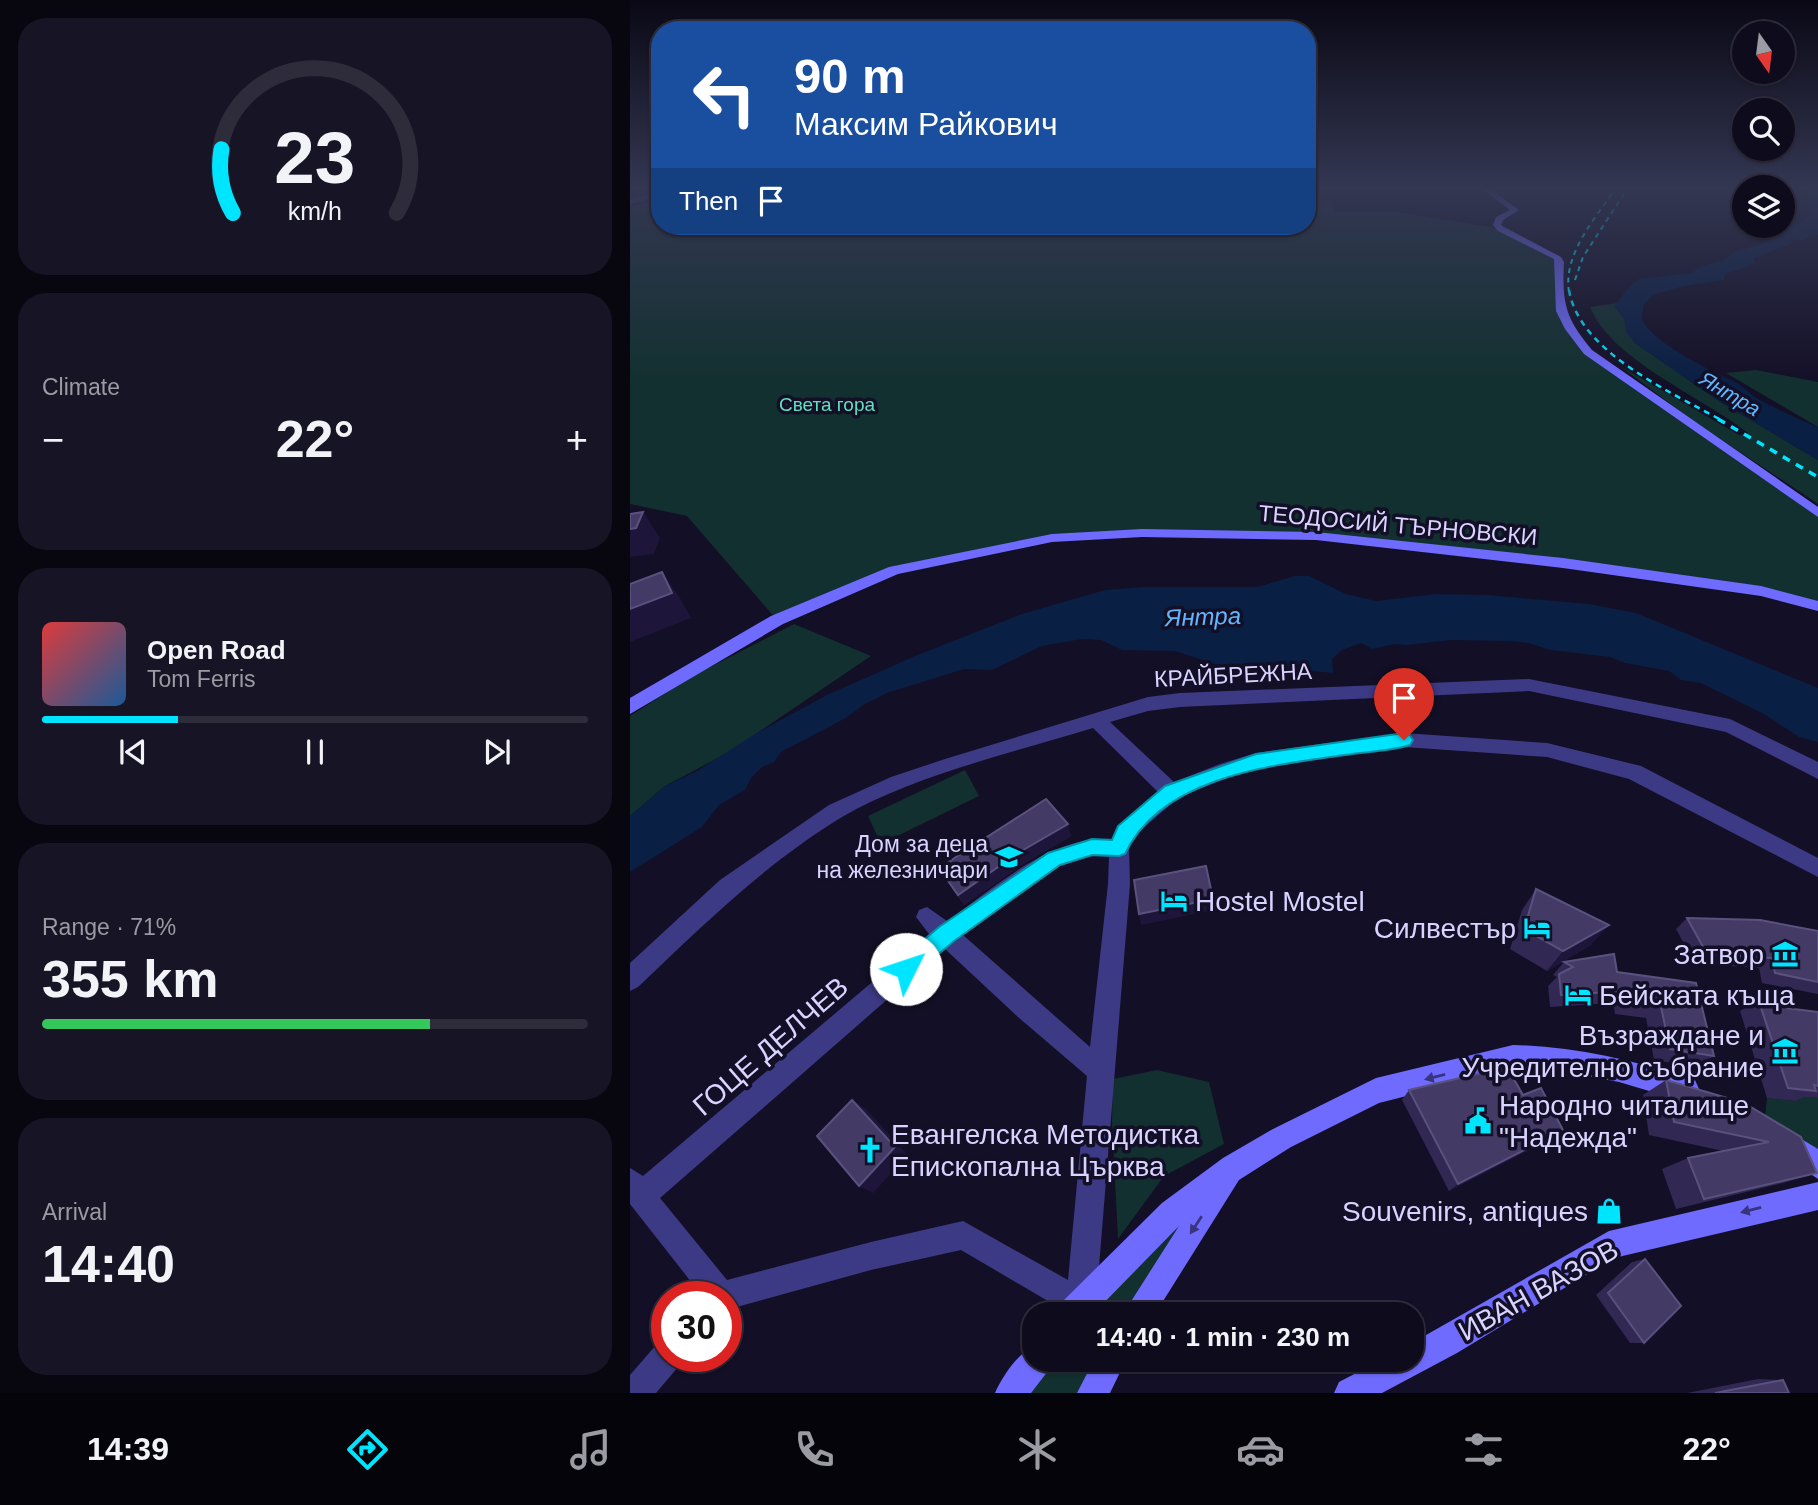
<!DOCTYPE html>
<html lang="en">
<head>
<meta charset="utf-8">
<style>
  body { margin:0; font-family:Arial,sans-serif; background:#171425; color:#f1f3f6; height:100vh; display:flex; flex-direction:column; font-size:26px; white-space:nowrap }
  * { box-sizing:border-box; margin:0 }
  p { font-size:23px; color:#9b9ba3 }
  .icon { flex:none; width:38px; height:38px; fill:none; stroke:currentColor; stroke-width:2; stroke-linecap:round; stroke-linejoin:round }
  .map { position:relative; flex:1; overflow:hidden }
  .drawer { display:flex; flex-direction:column; gap:18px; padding:18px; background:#08060f; width:630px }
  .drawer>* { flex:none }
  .banner { position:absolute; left:21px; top:21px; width:665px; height:214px; border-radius:28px; box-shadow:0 2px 5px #0004,0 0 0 2px #2e2b3b; background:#1a4fa0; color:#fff; overflow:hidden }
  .needle { width:46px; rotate:166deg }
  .controls { position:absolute; left:1102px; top:21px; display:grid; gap:14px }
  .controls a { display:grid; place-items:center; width:63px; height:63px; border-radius:50%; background:#0e0b1c; box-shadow:0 2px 5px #0004,0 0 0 2px #2e2b3b; font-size:35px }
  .speed { position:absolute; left:21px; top:1281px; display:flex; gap:14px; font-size:35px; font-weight:700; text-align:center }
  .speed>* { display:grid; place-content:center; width:91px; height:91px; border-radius:50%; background:#0e0b1c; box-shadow:0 2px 5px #0004,0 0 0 2px #2e2b3b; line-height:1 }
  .speed .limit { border:10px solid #d22; background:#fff; color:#111 }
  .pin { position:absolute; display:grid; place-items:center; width:60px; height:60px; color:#fff; margin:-72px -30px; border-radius:50% 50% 50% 0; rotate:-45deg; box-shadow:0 0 7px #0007 }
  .pin .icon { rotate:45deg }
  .me { position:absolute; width:77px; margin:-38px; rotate:49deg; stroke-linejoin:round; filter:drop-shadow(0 0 5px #0008) }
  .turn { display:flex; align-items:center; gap:24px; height:147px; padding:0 28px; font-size:32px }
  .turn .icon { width:91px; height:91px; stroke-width:2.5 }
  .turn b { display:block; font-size:49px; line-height:60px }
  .then { display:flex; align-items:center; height:66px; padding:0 28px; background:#0003; gap:14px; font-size:26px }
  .big { font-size:52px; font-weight:700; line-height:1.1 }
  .drawer .tile { flex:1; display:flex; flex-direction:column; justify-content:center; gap:10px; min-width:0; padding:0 24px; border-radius:28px; background:#171425 }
  .drawer .dial { align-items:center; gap:0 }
  .dial svg { height:182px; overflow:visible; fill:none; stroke:#2e2b3b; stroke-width:7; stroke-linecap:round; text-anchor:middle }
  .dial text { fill:#f1f3f6; stroke:none }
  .song { display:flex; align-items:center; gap:21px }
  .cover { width:84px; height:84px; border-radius:10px; background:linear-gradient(135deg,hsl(0 70% 55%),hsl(210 70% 35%)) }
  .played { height:7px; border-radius:4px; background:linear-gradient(90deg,#00e5ff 25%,#2e2b3b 25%) }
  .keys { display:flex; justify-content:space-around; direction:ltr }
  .heat { display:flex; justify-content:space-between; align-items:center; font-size:38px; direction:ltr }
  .charge { height:10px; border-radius:5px; background:linear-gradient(90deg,#34c759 71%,#2e2b3b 0) }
  .trip { position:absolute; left:392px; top:1302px; width:402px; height:70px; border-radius:28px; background:#0e0b1c; box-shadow:0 2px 5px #0004,0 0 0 2px #2e2b3b; font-weight:700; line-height:70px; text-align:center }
  .menu { display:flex; height:112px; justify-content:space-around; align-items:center; background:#06040b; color:#9b9ba3 }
  .menu .icon { width:49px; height:49px }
  .menu .selected { color:#00e5ff }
  .menu b { font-size:32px; color:#f1f3f6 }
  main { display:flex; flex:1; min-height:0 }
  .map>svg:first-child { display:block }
</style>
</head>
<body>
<main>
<section class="drawer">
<div class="tile dial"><svg viewBox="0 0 100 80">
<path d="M14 69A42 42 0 1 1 86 69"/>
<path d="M14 69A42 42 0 0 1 9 41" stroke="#00e5ff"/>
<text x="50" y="56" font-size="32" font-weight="700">23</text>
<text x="50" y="72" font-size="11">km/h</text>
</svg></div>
<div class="tile"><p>Climate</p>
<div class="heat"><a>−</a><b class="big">22°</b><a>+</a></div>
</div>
<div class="tile">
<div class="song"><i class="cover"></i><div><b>Open Road</b><p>Tom Ferris</p></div></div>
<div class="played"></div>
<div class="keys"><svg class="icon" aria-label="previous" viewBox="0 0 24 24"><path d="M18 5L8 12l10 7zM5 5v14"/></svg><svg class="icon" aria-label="pause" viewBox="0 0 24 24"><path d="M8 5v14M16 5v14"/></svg><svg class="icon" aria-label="next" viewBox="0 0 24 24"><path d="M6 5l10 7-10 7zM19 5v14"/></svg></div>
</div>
<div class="tile"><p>Range · 71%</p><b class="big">355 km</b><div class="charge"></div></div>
<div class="tile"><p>Arrival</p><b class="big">14:40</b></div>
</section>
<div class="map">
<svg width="1188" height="1393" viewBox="0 0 1188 1393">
  <rect width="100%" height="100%" fill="#130f26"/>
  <path fill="#12302f" d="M677,194L700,200L706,212H768L871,229L927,257V304L958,352L1188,513V606L1131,591L686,536L512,533L422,538L264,570L147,620L57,516L0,504V206L30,200V226H677Z
    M988,303V311L994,318L1005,343L1089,401L1188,460V504L1059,418L990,366L1109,435L1118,433C1074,398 981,360 960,307Z
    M1126,370L1188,382V427L1096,373Z
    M164,624L241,656L99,752L35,786L0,816V716L61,677Z
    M335,770L349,796L251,844L238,816Z
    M527,1070L579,1082L594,1144L534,1176L488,1239L482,1121L483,1079Z
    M1163,1095L1188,1098V1166L1134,1126L1137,1098L1164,1101Z
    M603,1168L508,1314H442L451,1304Z
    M407,1360H481L463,1393H381Z"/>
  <path fill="#0a1f44" d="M1172,189H1188V235L1177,237L1174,240H1160L1165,242L1124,258L1125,264L1095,274L1094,280L1054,286L1022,295L1013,306L1012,320C1024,344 1082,371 1107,383C1115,387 1120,395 1128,399C1147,409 1168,419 1188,427V460L1089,401L1005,343L996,332L994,318L984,307L998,288L1009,279L1062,273L1071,266L1093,261L1104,252L1135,243L1160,226L1171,223L1179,215L1178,195Z
    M665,576H679L716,594L746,601L806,594L857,595L959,604L1006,613L1188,688V742L1169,737L1134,714L1071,683L1051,680L1039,671L995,663L980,657L920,650L899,643L878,641L822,640L777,645L765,644L742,649L731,643L712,650L702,659L703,673L671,670L626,674L609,672L545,651L492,650L471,640L452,639L412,646L362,670L334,669L257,693L235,704L214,719L151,752L144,762L132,767L121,778L115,790L89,805L72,827L0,872V816L35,786L67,771L125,734L197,695L285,656L392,614L475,590L514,587H627Z"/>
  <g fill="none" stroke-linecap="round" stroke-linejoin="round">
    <path fill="#3d3a85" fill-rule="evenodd" d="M30,192V196L0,204V200Z
      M899,679L1100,719L1188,762V779L1096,732L899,691L550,707L518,711L480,722L544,782L590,764L626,753L774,733L917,743L1011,766L1188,858V877L999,779L917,757L774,747L626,769L601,776L548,798L503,837L499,848L500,884L466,1304L462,1314H440L331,1250L241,1270L96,1310V1297H73L0,1204V1168L13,1176L299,934L286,917L289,910L297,907L317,921C366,887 419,836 482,839L488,826L528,792L463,728C385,752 282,776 212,817C136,863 72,926 8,987L0,991V963L90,880L199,805L261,777L315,759L518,697L550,693ZM462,856L479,857L478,884L460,1047L333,935L430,866ZM315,949L388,1017L457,1076L438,1280L333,1221L241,1242L97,1280L30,1198Z
      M37,1341V1356H52L48,1367L26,1393H0V1375L26,1345Z"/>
    <path fill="#6f6bff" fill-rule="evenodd" d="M852,189H861L889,210L873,220L871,225L874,227L931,257L934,262C932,303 935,318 962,350L1188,507V517L954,354L935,329L926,311L924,259L868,231L863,225L866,217L880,210Z
      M512,529L686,532L933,558L1131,586L1188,601V611L1131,596L933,568L686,540L512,537L422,542L268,574L153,624L0,714V698L141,616L259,567L422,534Z
      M883,1045C943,1046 998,1060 1056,1076L1065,1080L1069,1089L1065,1098L1056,1102L989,1082L924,1070L883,1069L749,1103L661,1147L609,1180L525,1314H493L549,1226L463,1314H427L431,1303L532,1203L593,1158L643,1129L746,1078Z
      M1163,1134L1188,1149V1179L1154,1156L1150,1147L1154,1138Z
      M1188,1182V1210L984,1258L827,1353L752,1393H704L709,1382L751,1360H782V1343L979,1231Z
      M404,1346V1360H422L418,1371L401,1393H365C372,1377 388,1353 404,1346Z
      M464,1360H496L480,1393H447Z"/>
    <path stroke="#00e5ff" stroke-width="2" stroke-dasharray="5 4.5" stroke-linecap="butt" d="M945,280L953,257L997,189
      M939,292C933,254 965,219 985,189"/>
    <path stroke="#00e5ff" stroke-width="2.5" stroke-dasharray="6 5" stroke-linecap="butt" d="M939,290C949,352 1041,392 1091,420"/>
    <path stroke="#00e5ff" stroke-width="3.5" stroke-dasharray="8 7" stroke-linecap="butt" d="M1088,419L1188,477"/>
  </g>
  <path fill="#312854" d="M441,836L393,864L334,905L309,868Z
    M906,889L961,945L917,971L880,949L892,910Z
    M1057,918L1188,931V994L1132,983L1129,968L1065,964L1046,929Z
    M934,962L987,972L1066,983L1084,1056L1067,1067L1024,1060L1016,1018L985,1014L983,1003L920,1007L918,986L927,977L923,975Z
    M1128,999L1156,1008L1188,1012V1098L1174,1097L1165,1101L1137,1098L1110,1011Z
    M1036,1080L1187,1173L1153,1183L1046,1209L1032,1169L1058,1158L1093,1151L1019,1135L1013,1095Z
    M779,1090L893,1095L933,1130L920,1139L819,1191L772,1100Z
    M1015,1259L1014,1343H1000L966,1295L1002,1262Z
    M1128,1379L1153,1380L1159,1393H1057Z"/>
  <path fill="#1d163a" d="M13,512L30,538L24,554L0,557V529Z
    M32,572L50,598L61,618L0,642V609Z
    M438,824L441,836L393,864L334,905L328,895L388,853Z
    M583,899L584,910L511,925L509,914Z
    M979,925L961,945L917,971L933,951Z
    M222,1100L236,1109L278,1155L243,1193L229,1186Z
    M933,1130L920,1139L819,1191L828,1184Z"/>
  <path fill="#433a66" stroke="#5a527e" stroke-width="2" d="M13,512L6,528L0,529V514Z
    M32,572L42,593L0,609V584Z
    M416,799L438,824L388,853L328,895L309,868Z
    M576,866L583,899L509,914L504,880Z
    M906,889L979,925L933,951L894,929Z
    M1057,918L1130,920L1188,931V982L1145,973L1142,958L1077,954Z
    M984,954L987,972L1066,983L1084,1056L1040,1049L1031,1007L998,1002L996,991L931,995L929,974L943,967L934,962Z
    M1128,999L1154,1002L1156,1008L1188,1012V1086L1184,1085L1186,1091L1158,1088Z
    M877,1067L893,1095L911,1088L933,1130L828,1184L779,1090Z
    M1036,1080L1114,1103L1171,1137L1187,1173L1074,1199L1058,1158L1139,1142L1044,1122Z
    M222,1100L265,1147L229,1186L187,1136Z
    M1015,1259L1051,1306L1014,1343L978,1293Z
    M1153,1380L1159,1393H1085Z"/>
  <defs><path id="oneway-solid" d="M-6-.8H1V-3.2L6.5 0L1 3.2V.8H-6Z" transform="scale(1.75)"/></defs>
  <g fill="#38347d">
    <use href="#oneway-solid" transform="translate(805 1077) rotate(166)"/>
    <use href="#oneway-solid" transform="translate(1121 1210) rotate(166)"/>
    <use href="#oneway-solid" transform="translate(566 1225) rotate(123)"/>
  </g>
  <linearGradient id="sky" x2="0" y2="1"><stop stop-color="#0a0815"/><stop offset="0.49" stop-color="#333752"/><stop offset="1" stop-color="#333752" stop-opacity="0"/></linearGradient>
  <rect width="1188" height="384" fill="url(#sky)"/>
  <path fill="#00e5ff" stroke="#0095a6" stroke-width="2" d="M774,733L780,735L783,740L780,745C762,751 741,751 722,754C645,765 532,775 495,854L489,856L462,855L430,865L324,941L283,976L276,979L268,976L265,969L268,962L309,927L418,853L462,839L482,840L488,826L535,786L626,754Z"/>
  <defs>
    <g id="school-bare" transform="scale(2.1)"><path d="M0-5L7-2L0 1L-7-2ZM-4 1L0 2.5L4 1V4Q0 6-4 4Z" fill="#00e5ff" stroke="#130f26" stroke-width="2.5" paint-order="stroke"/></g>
    <g id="hotel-bare" transform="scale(2.1)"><path d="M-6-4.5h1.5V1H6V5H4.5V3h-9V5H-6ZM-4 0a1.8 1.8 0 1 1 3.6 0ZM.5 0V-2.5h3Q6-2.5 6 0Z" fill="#00e5ff" stroke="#130f26" stroke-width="2.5" paint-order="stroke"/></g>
    <g id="museum-bare" transform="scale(2.1)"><path d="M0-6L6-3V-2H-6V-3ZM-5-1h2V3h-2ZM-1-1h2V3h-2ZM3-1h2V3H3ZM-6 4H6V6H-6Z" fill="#00e5ff" stroke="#130f26" stroke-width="2.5" paint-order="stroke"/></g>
    <g id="civic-bare" transform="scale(2.1)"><path d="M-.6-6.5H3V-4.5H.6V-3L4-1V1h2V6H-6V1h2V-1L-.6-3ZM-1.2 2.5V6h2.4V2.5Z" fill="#00e5ff" stroke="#130f26" stroke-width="2.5" paint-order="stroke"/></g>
    <g id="church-bare" transform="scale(2.1)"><path d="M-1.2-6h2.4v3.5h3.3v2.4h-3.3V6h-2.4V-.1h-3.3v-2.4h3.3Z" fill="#00e5ff" stroke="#130f26" stroke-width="2.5" paint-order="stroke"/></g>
    <g id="shop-bare" transform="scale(2.1)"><path d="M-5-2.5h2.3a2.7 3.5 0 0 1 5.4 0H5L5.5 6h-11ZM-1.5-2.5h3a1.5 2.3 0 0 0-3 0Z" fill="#00e5ff" stroke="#130f26" stroke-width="2.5" paint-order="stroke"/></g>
  </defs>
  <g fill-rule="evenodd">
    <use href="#school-bare" x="379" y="857"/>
    <use href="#hotel-bare" x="544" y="901"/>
    <use href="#hotel-bare" x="907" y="928"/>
    <use href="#museum-bare" x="1155" y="954"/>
    <use href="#hotel-bare" x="948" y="995"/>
    <use href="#museum-bare" x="1155" y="1051"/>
    <use href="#civic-bare" x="848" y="1121"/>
    <use href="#church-bare" x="240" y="1150"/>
    <use href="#shop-bare" x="979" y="1211"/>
  </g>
  <g text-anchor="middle" stroke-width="7" stroke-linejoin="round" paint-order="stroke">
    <g font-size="19" fill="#5fe0c0" stroke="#130f26">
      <text x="197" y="411">Света гора</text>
    </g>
    <g font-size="21" font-style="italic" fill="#62b6ff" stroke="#130f26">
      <text transform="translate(1100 394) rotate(31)" y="7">Янтра</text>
    </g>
    <g font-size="23" fill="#d9d4ff" stroke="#130f26">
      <text transform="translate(768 525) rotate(5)" y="8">ТЕОДОСИЙ ТЪРНОВСКИ</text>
      <text transform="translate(603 675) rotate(-3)" y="8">КРАЙБРЕЖНА</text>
    </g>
    <g font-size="23" fill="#d9d4ff" stroke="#130f26" text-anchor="end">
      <text x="358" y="852">Дом за деца<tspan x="358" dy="26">на железничари</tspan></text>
    </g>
    <g font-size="24" font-style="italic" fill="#62b6ff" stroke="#130f26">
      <text transform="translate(573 617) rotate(-2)" y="8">Янтра</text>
    </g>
    <g font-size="28" fill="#d9d4ff" stroke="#130f26" text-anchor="start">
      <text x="565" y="911">Hostel Mostel</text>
      <text x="886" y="938" text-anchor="end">Силвестър</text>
      <text x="1134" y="964" text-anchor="end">Затвор</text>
      <text x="969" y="1005">Бейската къща</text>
      <text x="1134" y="1045" text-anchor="end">Възраждане и<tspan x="1134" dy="32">Учредително събрание</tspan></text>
      <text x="869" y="1115">Народно читалище<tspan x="869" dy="32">"Надежда"</tspan></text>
      <text x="261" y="1144">Евангелска Методистка<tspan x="261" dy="32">Епископална Църква</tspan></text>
      <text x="958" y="1221" text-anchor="end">Souvenirs, antiques</text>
    </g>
    <g font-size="28" fill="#d9d4ff" stroke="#130f26">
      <text transform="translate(140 1046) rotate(-41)" y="10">ГОЦЕ ДЕЛЧЕВ</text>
      <text transform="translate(908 1290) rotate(-29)" y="10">ИВАН ВАЗОВ</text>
    </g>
  </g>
</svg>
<div class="controls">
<a><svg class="needle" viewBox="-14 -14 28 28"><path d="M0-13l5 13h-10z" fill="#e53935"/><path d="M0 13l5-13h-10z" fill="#9b9ba3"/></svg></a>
<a><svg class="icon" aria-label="search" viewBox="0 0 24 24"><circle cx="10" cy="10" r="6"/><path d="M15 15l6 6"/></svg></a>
<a><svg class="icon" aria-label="layers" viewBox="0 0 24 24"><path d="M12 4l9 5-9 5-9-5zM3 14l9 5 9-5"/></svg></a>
</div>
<div class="speed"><div class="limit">30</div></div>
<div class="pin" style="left:774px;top:740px;background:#d93025"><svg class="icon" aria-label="arrive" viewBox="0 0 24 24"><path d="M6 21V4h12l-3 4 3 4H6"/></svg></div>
<svg class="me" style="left:276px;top:969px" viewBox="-20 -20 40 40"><circle r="19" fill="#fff"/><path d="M0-13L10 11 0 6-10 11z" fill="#00e5ff"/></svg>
<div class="trip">14:40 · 1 min · 230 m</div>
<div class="banner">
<div class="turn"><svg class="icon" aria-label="left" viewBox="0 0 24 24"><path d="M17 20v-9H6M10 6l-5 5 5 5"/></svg><div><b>90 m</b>Максим Райкович</div></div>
<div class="then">Then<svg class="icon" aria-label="arrive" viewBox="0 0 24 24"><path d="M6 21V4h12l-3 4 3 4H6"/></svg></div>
</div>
</div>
</main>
<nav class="menu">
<b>14:39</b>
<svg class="icon selected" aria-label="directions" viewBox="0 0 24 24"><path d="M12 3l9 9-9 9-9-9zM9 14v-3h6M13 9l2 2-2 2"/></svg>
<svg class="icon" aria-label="music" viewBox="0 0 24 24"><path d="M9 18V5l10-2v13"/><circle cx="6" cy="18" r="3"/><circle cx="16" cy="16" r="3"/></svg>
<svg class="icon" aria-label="phone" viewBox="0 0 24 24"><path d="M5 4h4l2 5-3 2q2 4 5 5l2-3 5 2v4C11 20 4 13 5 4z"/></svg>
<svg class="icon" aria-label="climate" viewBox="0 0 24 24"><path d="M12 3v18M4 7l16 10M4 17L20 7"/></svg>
<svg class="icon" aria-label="car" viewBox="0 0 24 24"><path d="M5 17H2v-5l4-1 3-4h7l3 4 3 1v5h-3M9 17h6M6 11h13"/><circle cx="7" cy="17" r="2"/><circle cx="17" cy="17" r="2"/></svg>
<svg class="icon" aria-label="filters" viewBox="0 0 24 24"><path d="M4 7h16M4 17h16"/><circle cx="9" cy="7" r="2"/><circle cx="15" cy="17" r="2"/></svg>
<b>22°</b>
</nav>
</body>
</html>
